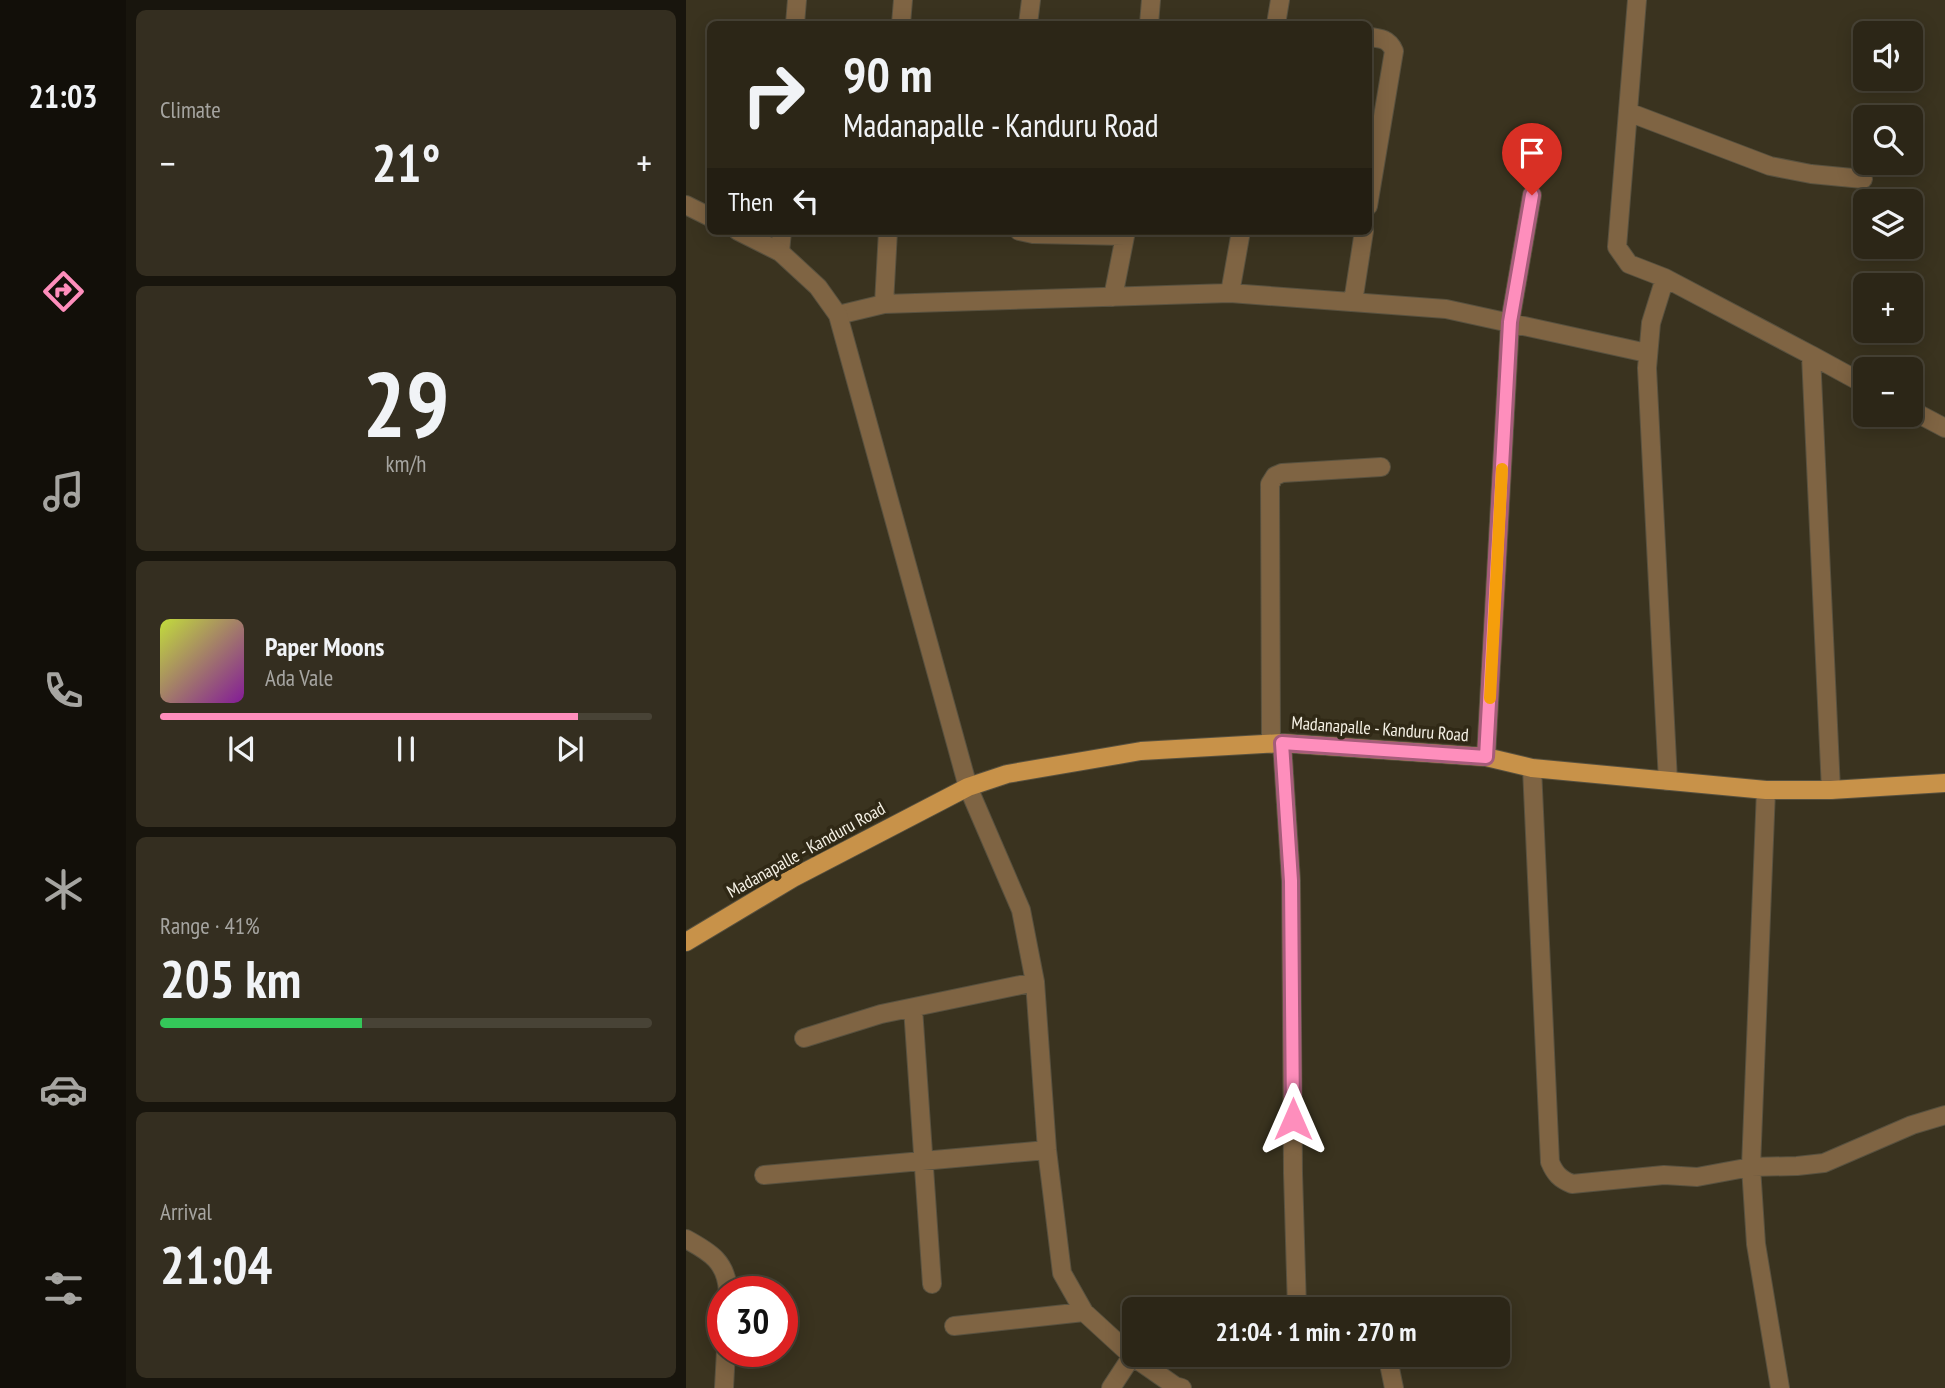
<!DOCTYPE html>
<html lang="en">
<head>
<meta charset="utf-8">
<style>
  body { margin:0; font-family:"PT Sans Narrow",sans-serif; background:#342e20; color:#f1f3f6; height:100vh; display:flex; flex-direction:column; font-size:26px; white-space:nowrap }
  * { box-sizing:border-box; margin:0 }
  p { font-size:23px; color:#a6a5a1 }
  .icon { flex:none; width:38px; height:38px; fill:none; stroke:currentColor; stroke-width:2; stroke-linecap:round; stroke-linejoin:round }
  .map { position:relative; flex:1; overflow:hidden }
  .drawer { display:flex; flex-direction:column; gap:10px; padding:10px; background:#18150d; width:560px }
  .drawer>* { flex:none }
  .hud { position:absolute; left:21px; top:21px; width:665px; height:214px; border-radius:10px; box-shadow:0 4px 18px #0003,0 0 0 2px #484336; background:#2c2617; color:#f1f3f6; overflow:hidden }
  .tools { position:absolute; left:1167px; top:21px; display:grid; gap:14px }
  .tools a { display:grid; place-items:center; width:70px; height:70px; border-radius:10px; background:#2c2617; box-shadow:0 4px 18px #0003,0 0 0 2px #484336; font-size:35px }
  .speed { position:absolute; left:21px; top:1276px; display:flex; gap:14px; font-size:35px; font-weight:700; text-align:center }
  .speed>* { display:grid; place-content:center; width:91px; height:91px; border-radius:50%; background:#2c2617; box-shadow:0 4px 18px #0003,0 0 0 2px #484336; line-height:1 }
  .speed .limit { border:10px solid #d22; background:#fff; color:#111 }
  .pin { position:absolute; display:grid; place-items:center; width:60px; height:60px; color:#fff; margin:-72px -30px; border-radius:50% 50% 50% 0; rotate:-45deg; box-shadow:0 0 7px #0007 }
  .pin .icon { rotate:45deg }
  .me { position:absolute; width:77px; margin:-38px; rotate:0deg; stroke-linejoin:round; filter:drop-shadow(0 0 5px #0008) }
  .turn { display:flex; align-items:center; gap:24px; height:147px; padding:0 21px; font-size:32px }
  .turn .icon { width:91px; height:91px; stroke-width:2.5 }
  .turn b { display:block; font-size:49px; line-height:60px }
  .then { display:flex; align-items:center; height:66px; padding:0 21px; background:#0003; gap:14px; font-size:26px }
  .big { font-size:52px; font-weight:600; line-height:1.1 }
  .drawer .tile { flex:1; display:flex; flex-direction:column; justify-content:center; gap:10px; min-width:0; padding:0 24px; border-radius:10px; background:#342e20 }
  .drawer .dial { align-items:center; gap:0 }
  .dial b { font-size:91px; line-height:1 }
  .song { display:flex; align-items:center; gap:21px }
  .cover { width:84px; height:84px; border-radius:10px; background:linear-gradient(135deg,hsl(70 70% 55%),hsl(290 70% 35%)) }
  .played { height:7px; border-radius:4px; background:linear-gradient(90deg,#fe8ebc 85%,#484336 85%) }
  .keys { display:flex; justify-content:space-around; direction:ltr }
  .heat { display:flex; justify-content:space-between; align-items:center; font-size:38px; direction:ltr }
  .charge { height:10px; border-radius:5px; background:linear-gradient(90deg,#34c759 41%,#484336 0) }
  .trip { position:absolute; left:436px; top:1297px; width:388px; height:70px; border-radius:10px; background:#2c2617; box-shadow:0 4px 18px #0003,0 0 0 2px #484336; font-weight:600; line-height:70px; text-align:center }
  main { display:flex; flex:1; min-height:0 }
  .menu { display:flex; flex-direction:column; width:126px; justify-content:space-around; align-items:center; background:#120f09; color:#a6a5a1 }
  .menu .icon { width:49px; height:49px }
  .menu .on { color:#fe8ebc }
  .menu b { font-size:32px; color:#f1f3f6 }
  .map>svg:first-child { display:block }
</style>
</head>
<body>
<main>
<nav class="menu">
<b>21:03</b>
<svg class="icon on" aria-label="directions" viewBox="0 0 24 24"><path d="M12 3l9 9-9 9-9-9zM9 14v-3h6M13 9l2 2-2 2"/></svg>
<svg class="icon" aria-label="music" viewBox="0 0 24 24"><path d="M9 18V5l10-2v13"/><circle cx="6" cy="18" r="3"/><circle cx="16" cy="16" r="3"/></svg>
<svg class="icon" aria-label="phone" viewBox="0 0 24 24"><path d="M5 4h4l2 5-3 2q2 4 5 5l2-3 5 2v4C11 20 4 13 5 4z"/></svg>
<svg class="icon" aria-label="climate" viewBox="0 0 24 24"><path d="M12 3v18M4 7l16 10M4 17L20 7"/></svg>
<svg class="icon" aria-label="car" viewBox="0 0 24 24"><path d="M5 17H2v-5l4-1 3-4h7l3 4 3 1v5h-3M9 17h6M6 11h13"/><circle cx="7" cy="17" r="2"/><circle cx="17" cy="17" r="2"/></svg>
<svg class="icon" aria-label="filters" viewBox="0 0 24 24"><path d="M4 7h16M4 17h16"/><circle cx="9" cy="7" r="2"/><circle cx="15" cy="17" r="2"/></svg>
</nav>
<section class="drawer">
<div class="tile"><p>Climate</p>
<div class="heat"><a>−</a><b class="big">21°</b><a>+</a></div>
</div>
<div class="tile dial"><b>29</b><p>km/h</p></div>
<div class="tile">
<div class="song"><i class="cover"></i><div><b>Paper Moons</b><p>Ada Vale</p></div></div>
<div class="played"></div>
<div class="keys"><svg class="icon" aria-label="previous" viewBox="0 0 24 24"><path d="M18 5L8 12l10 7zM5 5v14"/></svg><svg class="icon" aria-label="pause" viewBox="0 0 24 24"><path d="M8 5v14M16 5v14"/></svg><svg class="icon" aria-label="next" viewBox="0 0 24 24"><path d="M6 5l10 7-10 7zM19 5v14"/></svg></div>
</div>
<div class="tile"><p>Range · 41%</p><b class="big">205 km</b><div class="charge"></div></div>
<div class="tile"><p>Arrival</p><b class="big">21:04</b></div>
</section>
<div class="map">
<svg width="1259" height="1388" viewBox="0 0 1259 1388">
  <rect width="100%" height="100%" fill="#3a331f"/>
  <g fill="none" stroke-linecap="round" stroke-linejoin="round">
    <g stroke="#58513f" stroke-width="20">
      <path id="minor" d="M951,0L931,247L943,264L979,278L1125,355
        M109,24L111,0
        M215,24L217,0
        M342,24L345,0
        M463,24L465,0
        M590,24L594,0
        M682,37C695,38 703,39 708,51L682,206
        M942,112L1084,166L1125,174L1177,179
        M333,231L347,234L439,236
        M94,252L96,231
        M979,278L965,323L961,368L982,781
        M544,293L555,231
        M427,297L440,231
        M667,302L678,231
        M198,304L202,231
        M152,315L198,304L544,293L760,309L961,353
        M1225,410L1259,428
        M596,743L605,881L607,1173L611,1309
        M585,744L584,484L589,476L596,473L695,467
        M800,757L824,322L846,195
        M846,768L864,1162C869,1174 874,1179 886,1184L978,1175L1011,1177L1065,1167L1111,1166L1138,1163L1226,1125L1259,1115
        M282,787L335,910L349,982L361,1150L376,1273L398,1312L446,1356L456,1354
        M1080,790L1065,1167L1070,1244L1094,1388
        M1145,790L1125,355L1180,385
        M227,1008L246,1284
        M118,1038L195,1014L349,982
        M78,1175L361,1150
        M0,1239C24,1252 41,1262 42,1292
        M268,1326L398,1312
        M701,1354L708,1388
        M38,1388L40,1351
        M425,1388L446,1356L489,1386L496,1388"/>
    </g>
    <g stroke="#58513f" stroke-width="20">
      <path id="tertiary" d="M0,205L24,217
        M52,231L94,252L132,287L152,315L282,787"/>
    </g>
    <g stroke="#58513f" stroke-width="20">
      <path id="primary" d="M0,942L107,878L282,787L321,774L455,751L596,743L800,757L846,768L1080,790H1145L1259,783"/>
    </g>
    <use href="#minor" stroke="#7f6443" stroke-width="18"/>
    <use href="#tertiary" stroke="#7f6443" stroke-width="18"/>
    <use href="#primary" stroke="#c89249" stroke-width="18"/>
  </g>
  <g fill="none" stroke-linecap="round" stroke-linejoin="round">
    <g stroke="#a55c7a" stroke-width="18">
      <path id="route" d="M607,1119L605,881L596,743L800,757L824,322L846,195"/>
    </g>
    <use href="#route" stroke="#fe8ebc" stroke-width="12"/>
    <path stroke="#f59e0b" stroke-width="12" d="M804,698L816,469"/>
  </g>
  <g text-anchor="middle" stroke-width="7" stroke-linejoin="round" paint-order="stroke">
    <g font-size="18" fill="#f5f1e5" stroke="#302916">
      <text transform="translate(694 729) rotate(4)" y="6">Madanapalle - Kanduru Road</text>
      <text transform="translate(120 850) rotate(-29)" y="6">Madanapalle - Kanduru Road</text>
    </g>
  </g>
</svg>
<div class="tools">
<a><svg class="icon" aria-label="sound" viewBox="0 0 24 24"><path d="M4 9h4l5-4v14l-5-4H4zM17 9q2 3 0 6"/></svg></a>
<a><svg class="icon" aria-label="search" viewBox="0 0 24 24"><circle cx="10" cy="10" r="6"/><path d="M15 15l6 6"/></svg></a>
<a><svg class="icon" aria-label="layers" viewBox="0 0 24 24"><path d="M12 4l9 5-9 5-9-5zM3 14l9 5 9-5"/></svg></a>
<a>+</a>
<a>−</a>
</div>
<div class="speed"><div class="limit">30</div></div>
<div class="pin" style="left:846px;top:195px;background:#d93025"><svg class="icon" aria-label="arrive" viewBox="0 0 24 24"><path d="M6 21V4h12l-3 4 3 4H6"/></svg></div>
<svg class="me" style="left:607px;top:1119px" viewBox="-20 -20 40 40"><path d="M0-17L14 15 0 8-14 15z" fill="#fe8ebc" stroke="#fff" stroke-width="4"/></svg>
<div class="trip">21:04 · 1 min · 270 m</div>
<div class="hud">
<div class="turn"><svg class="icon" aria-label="right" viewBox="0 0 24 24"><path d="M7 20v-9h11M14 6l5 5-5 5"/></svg><div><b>90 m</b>Madanapalle - Kanduru Road</div></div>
<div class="then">Then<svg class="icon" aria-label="left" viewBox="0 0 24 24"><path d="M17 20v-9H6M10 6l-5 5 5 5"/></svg></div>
</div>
</div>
</main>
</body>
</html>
